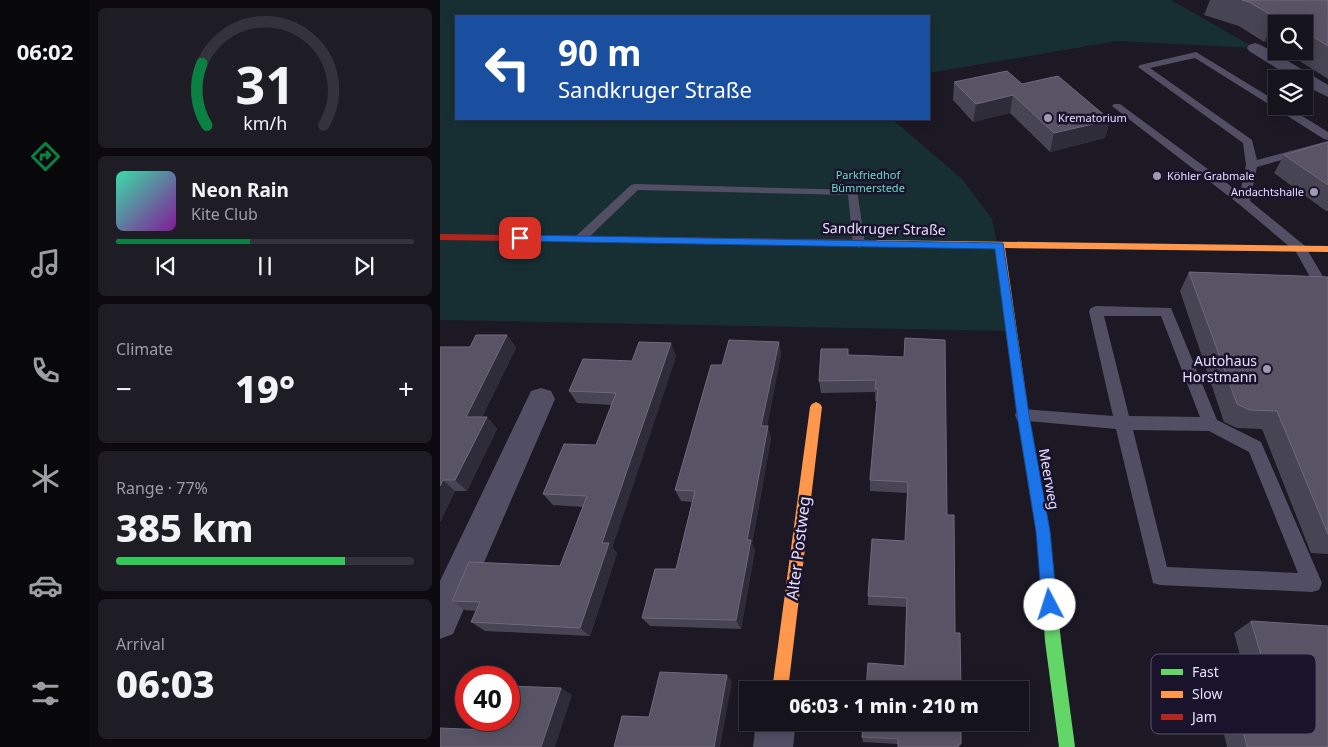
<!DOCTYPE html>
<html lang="en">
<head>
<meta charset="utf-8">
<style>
  body { margin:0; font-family:"Noto Sans",sans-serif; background:#1e1c25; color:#f1f3f6; height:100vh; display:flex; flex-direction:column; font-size:19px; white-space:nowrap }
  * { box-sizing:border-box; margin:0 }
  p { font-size:16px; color:#9d9ea3 }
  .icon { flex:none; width:28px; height:28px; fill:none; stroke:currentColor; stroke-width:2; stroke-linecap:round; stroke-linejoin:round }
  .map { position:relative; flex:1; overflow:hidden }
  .details { display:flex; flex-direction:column; gap:8px; padding:8px; background:#0c0a0f; width:350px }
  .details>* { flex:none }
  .guide { position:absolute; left:15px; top:15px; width:475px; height:105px; border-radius:0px; box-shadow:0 2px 12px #0003,0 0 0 1px #34323b; background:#1a4fa0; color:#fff; overflow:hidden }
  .controls { position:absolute; left:828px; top:15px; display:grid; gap:10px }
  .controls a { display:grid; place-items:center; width:45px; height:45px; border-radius:0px; background:#15131c; box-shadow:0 2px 12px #0003,0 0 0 1px #34323b; font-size:25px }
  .speed { position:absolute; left:15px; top:666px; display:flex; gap:10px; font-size:25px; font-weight:700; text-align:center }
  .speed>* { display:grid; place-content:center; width:65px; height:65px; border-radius:50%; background:#15131c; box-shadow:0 2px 12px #0003,0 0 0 1px #34323b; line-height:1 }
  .speed .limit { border:8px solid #d22; background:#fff; color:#111 }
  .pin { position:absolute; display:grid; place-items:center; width:42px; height:42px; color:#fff; margin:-21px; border-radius:10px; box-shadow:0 2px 8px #0006 }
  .me { position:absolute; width:55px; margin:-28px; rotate:355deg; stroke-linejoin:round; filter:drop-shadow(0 0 4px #0008) }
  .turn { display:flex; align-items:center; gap:18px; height:105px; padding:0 20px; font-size:22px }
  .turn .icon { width:65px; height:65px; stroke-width:2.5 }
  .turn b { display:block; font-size:35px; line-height:42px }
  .big { font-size:38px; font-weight:800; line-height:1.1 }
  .details .tile { flex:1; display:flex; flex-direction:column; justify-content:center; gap:8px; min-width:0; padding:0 18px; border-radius:8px; background:#1e1c25 }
  .details .dial { align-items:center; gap:0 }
  .dial svg { height:130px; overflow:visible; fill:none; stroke:#34323b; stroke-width:7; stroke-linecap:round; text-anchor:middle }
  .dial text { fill:#f1f3f6; stroke:none }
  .song { display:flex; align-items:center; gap:15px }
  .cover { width:60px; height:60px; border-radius:8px; background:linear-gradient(135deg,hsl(160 70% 55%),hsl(290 70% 35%)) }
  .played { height:5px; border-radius:2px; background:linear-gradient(90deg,#0b8043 45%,#34323b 45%) }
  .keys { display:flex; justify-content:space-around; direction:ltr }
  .heat { display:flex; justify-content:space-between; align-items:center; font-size:28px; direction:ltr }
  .charge { height:8px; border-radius:4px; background:linear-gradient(90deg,#34c759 77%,#34323b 0) }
  .trip { position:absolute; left:299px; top:681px; width:290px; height:50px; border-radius:0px; background:#15131c; box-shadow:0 2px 12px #0003,0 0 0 1px #34323b; font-weight:800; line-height:50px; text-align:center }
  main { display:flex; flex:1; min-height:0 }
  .dock { display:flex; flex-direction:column; width:90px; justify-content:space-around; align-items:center; background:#08080b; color:#9d9ea3 }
  .dock .icon { width:35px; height:35px }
  .dock .selected { color:#0b8043 }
  .dock b { font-size:22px; color:#f1f3f6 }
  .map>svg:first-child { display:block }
</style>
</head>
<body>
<main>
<nav class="dock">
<b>06:02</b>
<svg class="icon selected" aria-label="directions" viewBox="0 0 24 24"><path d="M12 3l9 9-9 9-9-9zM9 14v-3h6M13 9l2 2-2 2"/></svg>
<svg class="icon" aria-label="music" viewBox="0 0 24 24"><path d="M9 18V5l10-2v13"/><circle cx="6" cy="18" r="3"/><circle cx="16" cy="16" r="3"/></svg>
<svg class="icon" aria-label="phone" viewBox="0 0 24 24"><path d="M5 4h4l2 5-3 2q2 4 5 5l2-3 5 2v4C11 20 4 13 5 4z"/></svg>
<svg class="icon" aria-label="climate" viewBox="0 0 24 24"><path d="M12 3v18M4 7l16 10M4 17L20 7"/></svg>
<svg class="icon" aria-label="car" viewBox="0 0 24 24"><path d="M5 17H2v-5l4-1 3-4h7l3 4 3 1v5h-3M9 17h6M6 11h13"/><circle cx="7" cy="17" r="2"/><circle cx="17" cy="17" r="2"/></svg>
<svg class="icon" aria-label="filters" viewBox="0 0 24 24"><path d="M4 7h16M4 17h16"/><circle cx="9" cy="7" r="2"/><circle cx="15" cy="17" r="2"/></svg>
</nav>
<section class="details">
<div class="tile dial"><svg viewBox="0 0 100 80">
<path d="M14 69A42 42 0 1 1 86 69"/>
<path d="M14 69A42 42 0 0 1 11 31" stroke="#0b8043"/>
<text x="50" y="56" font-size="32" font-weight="700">31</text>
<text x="50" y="72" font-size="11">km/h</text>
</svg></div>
<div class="tile">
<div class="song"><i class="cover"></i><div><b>Neon Rain</b><p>Kite Club</p></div></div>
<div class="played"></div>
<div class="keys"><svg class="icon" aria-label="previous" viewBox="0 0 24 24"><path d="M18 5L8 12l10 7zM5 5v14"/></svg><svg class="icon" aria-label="pause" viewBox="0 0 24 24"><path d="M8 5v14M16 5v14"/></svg><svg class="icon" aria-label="next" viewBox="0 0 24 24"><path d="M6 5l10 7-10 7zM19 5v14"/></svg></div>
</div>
<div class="tile"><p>Climate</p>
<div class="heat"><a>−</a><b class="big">19°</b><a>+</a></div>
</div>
<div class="tile"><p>Range · 77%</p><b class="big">385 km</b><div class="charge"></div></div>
<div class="tile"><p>Arrival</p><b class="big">06:03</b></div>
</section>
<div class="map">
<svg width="888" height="747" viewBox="0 0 888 747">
  <rect width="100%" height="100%" fill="#1c1925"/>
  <path fill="#172f33" d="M0,0H731L815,48L677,41L489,73V16H16V119H452L521,178L552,219L557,244L560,246L571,331L0,320Z"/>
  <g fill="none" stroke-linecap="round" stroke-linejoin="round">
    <path fill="#524f65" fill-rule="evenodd" d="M756,52L836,101V106H846L888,132V140L884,139L755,58L710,68L812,140L817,160L888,141V147L817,167L810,201L865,246L888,285V302L883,300L856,252L800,205L672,106L674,104H680L800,193L806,165L803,143L698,67L700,65Z
      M195,184L417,190L425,244L419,248L413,244L408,195L198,190L144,242H136L134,239L136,236L191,185Z
      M656,306L731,308L777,420L821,442L882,583L879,590L872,592L720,585L713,583L676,429L577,420L575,415L577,410L583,409L673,416L649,311L651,308ZM664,316H721L760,417L689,416ZM693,430L769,431L809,452L858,573L727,567Z"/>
    <path fill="#524f65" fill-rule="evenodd" d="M815,43L821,45L888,85V97L864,85V79H854L809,51L807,48L809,45Z
      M101,388L111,391L115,399L13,634L0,639V581L91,391Z
      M316,722H356L353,747H313Z"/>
    <path fill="#63d668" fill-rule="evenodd" d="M608,576L613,578L615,583L621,641L635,747H619L605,641L601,583L603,578Z"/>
    <path fill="#ff974d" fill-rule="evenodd" d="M436,240L888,246V252L565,248L589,415L610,531L615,583L613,588L608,590L603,588L601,583L596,531L577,415L555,248L433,245L431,243Z
      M376,402L380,404L382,407L348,690H332L370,407L372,404Z"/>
    <path fill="#b3261e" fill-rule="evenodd" d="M0,234L436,240L441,243L436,246L0,240Z"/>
  </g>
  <path fill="#474453" d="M770,0H888V79L844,51H864V24H836V46L830,42H824L799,26L764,15Z
    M514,82L582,84L670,120L665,138L610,152L570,113L533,122L513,100Z
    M888,142V211H886L834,173L844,155Z
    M749,272L888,277V554L871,553L822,429L797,428L784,422L740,291Z
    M67,335L76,348L42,417H47L57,429L27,491H15L0,522V347H30Z
    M339,342L341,354L327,426L331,438L312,544L315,550L301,629L210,626L202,618L236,569L252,502L241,501L235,490Z
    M408,349V355L464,357L507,515L515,633L464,666L466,607L428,605V596L465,541L467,493L430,491V480L437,401H435V392L381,393L379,381Z
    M236,356L172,548L177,553L150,636L45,631L31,622L36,611L25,610L12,601L120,566L143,507L113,505L103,494L156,445L172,405L137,403L129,391L192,361Z
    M811,621L888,747H787L771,679L787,669L804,670L794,633Z
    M422,737L521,744L519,747H458V744L423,742Z"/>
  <path fill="#2f2c39" d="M841,17L838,24H836V27L830,42H824L836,18Z
    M573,95L570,113L533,122L536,104Z
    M670,120L665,138L610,152L614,133Z
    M67,335L76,348L36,429L26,417Z
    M339,342L341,354L325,438L321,426Z
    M231,343L236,356L172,548L177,553L150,636L140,628L162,543Z
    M47,417L57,429L27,491L15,480Z
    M328,426L331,438L312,544L315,550L301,629L296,620L307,540Z
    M3,480L15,491L0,522V486Z
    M287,675L292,682L280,747H274Z
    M121,688L132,695L115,747H101Z"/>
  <path fill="#585465" stroke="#6e6a7d" d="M802,0H888V46L864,31V24H852L841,17L836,18L809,2Z
    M567,71L582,84L618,76L670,120L614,133L573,95L536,104L514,82Z
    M888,142V185L844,155Z
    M749,272L888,277V534L837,411L810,410L797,404Z
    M36,335H67L26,417H47L15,480H3L0,486V347H30Z
    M465,338L505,340L507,515H514L515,633H520L521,690H426L428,663L465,666L467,598L428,596L432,539L465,541L468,482L430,480L438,389H435L436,380L379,381L381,349H408V355L464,357Z
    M289,340L339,342L321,426H328L307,540H311L296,620L202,618L215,569H236L255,491L235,490L271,365H282Z
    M199,342L231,343L162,543H169L140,628L31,622L40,602L12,601L29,562L120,566L147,496L103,494L124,444L156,445L176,393L129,391L143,359L192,361Z
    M811,621L888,626V747H807L787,669L826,672Z
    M220,672L287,675L274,747H174L182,716L209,717Z
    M69,686L121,688L101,747H0V728L47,730L51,720H69Z
    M423,722H521V744H518V747H458V739L422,737Z"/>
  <path fill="#1a73e8" stroke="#114b97" d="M80,235L563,243L589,415L610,531L617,605L615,610L610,612L604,610L602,605L596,531L577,415L555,249L77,241V236Z"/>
  <g fill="#9f9ab1" stroke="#19132b" stroke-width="2">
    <circle cx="608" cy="118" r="5"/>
    <circle cx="717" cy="176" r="5"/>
    <circle cx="874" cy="192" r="5"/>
    <circle cx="827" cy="369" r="5"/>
  </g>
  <g text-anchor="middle" stroke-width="5" stroke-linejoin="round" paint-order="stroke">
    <g font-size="11" fill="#e5dffd" stroke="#19132b" text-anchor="start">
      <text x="618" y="122">Krematorium</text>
      <text x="727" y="180">Köhler Grabmale</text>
      <text x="864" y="196" text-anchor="end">Andachtshalle</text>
    </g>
    <g font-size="11" fill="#6ddbc8" stroke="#19132b">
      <text x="428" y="179">Parkfriedhof<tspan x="428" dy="13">Bümmerstede</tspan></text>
    </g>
    <g font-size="14" fill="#e5dffd" stroke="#19132b">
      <text transform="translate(444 229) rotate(1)" y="5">Sandkruger Straße</text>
      <text transform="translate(609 479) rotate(80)" y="5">Meerweg</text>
    </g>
    <g font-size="14" fill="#e5dffd" stroke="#19132b" text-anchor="end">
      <text x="817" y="366">Autohaus<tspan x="817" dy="16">Horstmann</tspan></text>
    </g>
    <g font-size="16" fill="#e5dffd" stroke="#19132b">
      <text transform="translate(358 548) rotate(-83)" y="6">Alter Postweg</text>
    </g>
  </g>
  <rect x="711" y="654" width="165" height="80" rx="8" fill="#19132b" stroke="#56506a" stroke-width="1"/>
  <rect x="721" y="669" width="22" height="6" fill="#63d668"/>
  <rect x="721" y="691" width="22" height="7" fill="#ff974d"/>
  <rect x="721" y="714" width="22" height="6" fill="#b3261e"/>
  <g font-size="14" fill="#e5dffd">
    <text x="752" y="677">Fast</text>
    <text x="752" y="699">Slow</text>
    <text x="752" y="722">Jam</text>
  </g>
</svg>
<div class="controls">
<a><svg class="icon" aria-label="search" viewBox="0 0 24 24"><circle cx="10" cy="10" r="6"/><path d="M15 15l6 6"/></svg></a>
<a><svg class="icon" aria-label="layers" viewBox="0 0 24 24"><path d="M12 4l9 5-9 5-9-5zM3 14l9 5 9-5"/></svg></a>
</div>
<div class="speed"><div class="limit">40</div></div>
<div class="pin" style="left:80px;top:238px;background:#d93025"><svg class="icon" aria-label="arrive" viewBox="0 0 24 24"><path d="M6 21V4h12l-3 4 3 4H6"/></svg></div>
<svg class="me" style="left:610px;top:605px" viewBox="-20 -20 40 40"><circle r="19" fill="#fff"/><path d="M0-13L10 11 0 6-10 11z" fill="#1a73e8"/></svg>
<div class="trip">06:03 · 1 min · 210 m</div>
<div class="guide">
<div class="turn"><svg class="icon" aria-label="left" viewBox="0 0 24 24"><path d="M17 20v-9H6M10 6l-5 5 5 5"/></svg><div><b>90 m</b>Sandkruger Straße</div></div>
</div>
</div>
</main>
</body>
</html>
